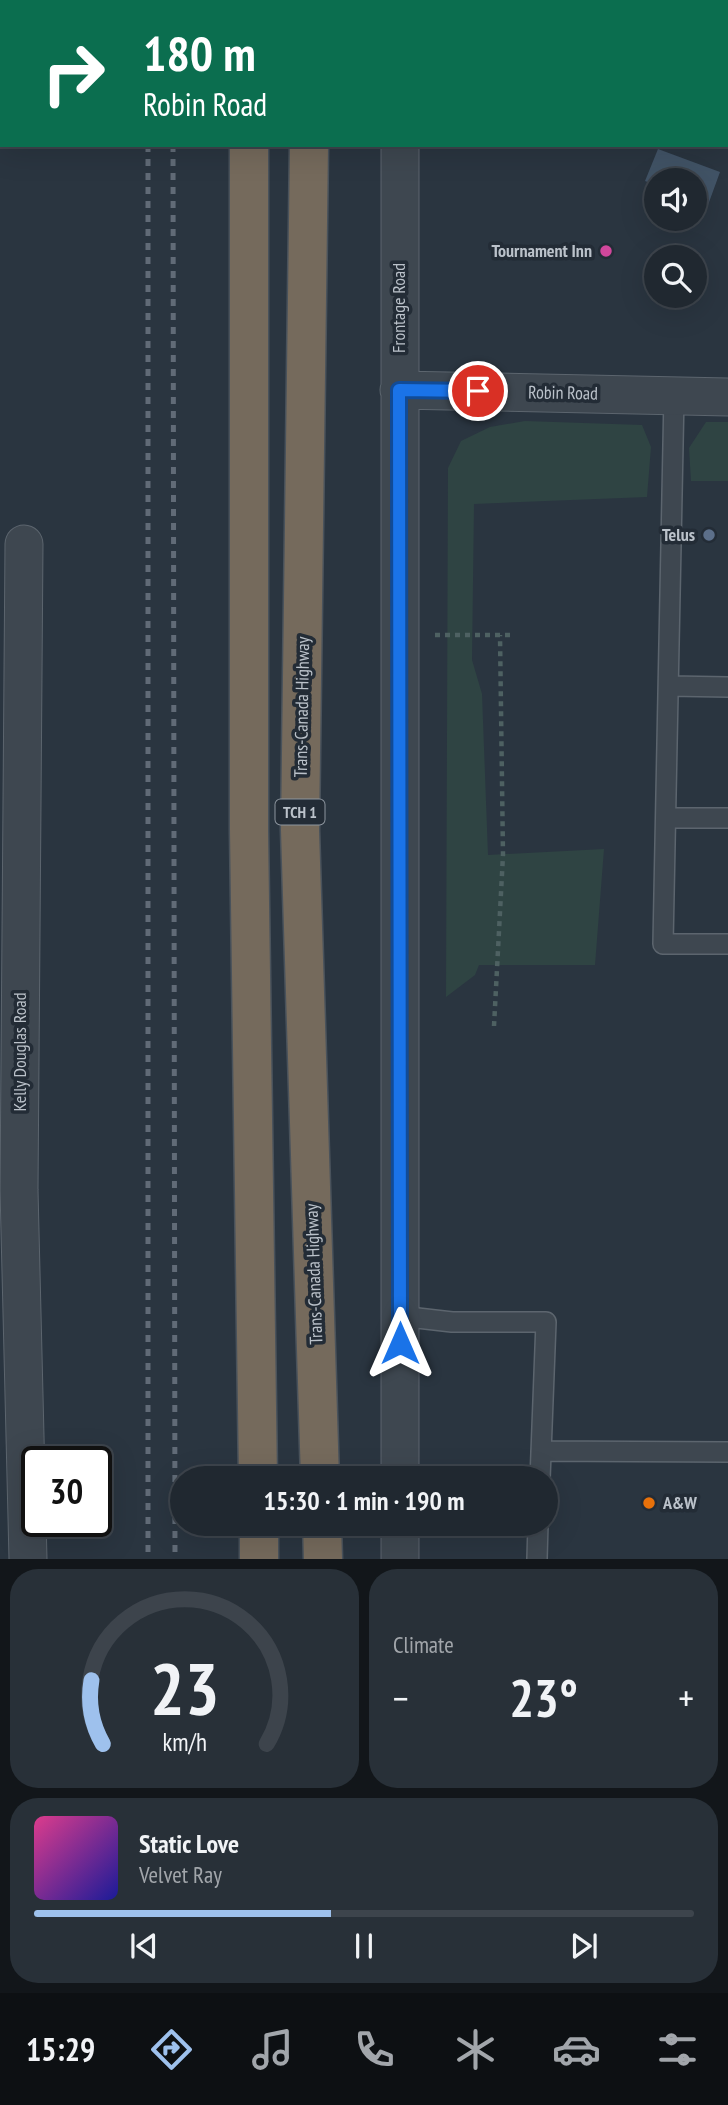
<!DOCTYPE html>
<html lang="en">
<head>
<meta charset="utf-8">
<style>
  body { margin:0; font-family:"PT Sans Narrow",sans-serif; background:#283038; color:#f1f3f6; height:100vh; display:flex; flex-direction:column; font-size:26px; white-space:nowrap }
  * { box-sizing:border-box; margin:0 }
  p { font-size:23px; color:#a2a6ab }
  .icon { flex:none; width:38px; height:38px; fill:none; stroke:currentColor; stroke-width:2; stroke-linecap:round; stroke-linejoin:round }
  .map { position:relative; height:1559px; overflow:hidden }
  .panel { display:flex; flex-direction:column; gap:10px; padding:10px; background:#12161a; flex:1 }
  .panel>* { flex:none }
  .top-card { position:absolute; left:0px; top:0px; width:728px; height:147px; box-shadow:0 7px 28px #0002,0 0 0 2px #3d444c; background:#0b6e4f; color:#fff; overflow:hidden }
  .tools { position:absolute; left:644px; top:168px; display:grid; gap:14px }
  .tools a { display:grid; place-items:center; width:63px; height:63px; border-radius:50%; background:#202830; box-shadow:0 7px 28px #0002,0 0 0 2px #3d444c; font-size:35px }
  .speed { position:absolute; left:21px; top:1446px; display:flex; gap:14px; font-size:35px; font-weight:700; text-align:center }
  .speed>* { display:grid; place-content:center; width:91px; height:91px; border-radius:50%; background:#202830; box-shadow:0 7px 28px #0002,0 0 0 2px #3d444c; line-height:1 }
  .speed .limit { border:4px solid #111; border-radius:10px; background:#fff; color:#111 }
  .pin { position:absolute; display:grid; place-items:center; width:60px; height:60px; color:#fff; margin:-30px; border:4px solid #fff; border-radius:50%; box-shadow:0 2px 7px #0007 }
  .me { position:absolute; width:77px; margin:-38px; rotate:0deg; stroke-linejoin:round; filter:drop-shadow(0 0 5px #0008) }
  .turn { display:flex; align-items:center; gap:24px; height:147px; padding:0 28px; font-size:32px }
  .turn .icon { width:91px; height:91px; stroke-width:2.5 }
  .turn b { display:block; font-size:49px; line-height:60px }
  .big { font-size:52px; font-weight:600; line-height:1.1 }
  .panel .card { flex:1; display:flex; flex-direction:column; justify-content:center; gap:10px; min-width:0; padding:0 24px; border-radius:28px; background:#283038 }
  .panel .dial { align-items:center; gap:0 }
  .dial svg { height:182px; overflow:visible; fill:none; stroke:#3d444c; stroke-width:7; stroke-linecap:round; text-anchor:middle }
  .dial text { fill:#f1f3f6; stroke:none }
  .song { display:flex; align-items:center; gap:21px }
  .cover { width:84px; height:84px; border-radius:10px; background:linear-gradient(135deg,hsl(330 70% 55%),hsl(240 70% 35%)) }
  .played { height:7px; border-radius:4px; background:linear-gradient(90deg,#9ec1ed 45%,#3d444c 45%) }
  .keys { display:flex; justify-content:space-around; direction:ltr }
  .heat { display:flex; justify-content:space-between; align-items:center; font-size:38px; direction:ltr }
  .panel .tiles { flex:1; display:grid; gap:10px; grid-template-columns:1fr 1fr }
  .card:last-child { grid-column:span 2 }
  .trip { position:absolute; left:170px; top:1466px; width:388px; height:70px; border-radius:35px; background:#202830; box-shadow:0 7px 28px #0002,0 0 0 2px #3d444c; font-weight:600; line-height:70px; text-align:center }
  .tab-bar { display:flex; height:112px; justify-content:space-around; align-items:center; background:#0d1013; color:#a2a6ab }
  .tab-bar .icon { width:49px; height:49px }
  .tab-bar .active { color:#9ec1ed }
  .tab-bar b { font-size:32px; color:#f1f3f6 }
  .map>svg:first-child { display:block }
</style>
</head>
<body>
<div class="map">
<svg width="728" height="1559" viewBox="0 0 728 1559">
  <rect width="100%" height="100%" fill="#2a3540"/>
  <path fill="#2f4443" d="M525,421L642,425L651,447L647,497L474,504L472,660L482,694L488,855L604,849L595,965H479L475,975L446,997L448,468L461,441L490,427Z
    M706,422H728V481H691L689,448Z"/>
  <path fill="#425467" d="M658,149L720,172L708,205L695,200V180H656V185L645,181Z"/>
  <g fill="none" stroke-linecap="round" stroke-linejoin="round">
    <g stroke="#5c656e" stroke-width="22">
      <path id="lane" d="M674,395L663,944H728
        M670,686L728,687
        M667,818H728
        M400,1316L452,1322H546L540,1479
        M541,1451L728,1452
        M537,1559L538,1524"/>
    </g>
    <g stroke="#5c656e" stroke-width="39">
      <path id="street" d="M402,2V0
        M399,390L728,397
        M24,544L19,1190L28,1559
        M400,1479V145
        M400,1524V1559"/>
    </g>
    <g stroke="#49525b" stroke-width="41">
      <path id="highway" d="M249,0V2
        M311,2V0
        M249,145V830L258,1479
        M309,145L300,830L320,1479
        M259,1524V1559
        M322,1524L323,1559"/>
    </g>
    <path stroke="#4e6162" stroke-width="4.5" stroke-dasharray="5 5" stroke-linecap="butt" d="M435,635H513
      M494,1026L503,855L500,635"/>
    <use href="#lane" stroke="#3e4750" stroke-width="19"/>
    <use href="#street" stroke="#3e4750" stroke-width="37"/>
    <use href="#highway" stroke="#756a5c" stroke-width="38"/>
    <path stroke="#616b77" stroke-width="5" stroke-dasharray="7 7" stroke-linecap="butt" d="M148,0V2
      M172,0V2
      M148,145V1559
      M173,145L175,1559"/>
  </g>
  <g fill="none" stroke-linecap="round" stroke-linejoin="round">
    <g stroke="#114b97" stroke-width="18">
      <path id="route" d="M400,1343L399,390L478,391"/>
    </g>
    <use href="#route" stroke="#1a73e8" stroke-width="12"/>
  </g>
  <circle fill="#d1479c" stroke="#232c36" stroke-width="2.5" cx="606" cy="251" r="7"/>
  <circle fill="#5c6f8a" stroke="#232c36" stroke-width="2.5" cx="709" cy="535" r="7"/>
  <circle fill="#e8710a" stroke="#232c36" stroke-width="2.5" cx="649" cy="1503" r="7"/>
  <g text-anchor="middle" stroke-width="7" stroke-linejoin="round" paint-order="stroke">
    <rect fill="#232c36" stroke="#8d959e" stroke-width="2" x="275.5" y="799.5" width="49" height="25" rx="5"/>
    <g font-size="16" font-weight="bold" fill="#bbc2ca">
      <text x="300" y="818">TCH 1</text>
    </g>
    <g font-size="18" font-weight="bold" fill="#bbc2ca" stroke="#232c36" text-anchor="end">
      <text x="592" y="257">Tournament Inn</text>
      <text x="695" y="541">Telus</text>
      <text x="663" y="1509" text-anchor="start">A&amp;W</text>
    </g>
    <g font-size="18" fill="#bbc2ca" stroke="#232c36">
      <text transform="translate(399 308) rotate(-90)" y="6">Frontage Road</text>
      <text transform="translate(563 393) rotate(1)" y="6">Robin Road</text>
      <text transform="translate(302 707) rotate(-89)" y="6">Trans-Canada Highway</text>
      <text transform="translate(20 1052) rotate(-90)" y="6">Kelly Douglas Road</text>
      <text transform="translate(314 1274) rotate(-92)" y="6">Trans-Canada Highway</text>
    </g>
  </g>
</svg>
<div class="tools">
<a><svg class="icon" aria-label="sound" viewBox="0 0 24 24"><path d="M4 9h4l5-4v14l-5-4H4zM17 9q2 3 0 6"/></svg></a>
<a><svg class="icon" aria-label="search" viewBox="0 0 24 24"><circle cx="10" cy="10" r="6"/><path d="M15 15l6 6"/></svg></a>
</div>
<div class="speed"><div class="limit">30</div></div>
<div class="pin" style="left:478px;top:391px;background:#d93025"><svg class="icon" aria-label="arrive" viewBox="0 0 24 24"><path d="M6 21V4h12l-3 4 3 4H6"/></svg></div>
<svg class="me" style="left:400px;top:1343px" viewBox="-20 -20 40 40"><path d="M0-17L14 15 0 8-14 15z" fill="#1a73e8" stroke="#fff" stroke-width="4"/></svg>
<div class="trip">15:30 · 1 min · 190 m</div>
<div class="top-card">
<div class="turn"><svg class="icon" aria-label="right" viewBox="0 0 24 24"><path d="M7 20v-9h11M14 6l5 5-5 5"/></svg><div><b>180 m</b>Robin Road</div></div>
</div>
</div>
<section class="panel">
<div class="tiles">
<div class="card dial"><svg viewBox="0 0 100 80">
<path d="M14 69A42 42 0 1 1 86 69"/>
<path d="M14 69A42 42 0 0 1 9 41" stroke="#9ec1ed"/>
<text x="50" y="56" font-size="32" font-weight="700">23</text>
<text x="50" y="72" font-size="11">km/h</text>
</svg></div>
<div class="card"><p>Climate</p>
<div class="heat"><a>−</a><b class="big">23°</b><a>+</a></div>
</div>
<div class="card">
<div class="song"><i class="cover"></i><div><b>Static Love</b><p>Velvet Ray</p></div></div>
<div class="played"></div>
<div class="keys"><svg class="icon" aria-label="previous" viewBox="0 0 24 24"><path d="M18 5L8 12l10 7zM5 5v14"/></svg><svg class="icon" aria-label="pause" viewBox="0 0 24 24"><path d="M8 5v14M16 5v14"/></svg><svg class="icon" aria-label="next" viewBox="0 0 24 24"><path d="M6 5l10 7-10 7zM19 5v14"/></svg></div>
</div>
</div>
</section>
<nav class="tab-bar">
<b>15:29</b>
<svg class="icon active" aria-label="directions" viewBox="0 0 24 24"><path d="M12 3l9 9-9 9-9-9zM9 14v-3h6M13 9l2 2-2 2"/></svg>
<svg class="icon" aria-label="music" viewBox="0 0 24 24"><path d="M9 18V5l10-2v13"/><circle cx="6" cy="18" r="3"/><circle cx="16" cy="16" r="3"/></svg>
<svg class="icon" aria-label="phone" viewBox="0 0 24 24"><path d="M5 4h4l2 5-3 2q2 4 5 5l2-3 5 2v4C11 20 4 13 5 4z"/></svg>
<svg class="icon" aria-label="climate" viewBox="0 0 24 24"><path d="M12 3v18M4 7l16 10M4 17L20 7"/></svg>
<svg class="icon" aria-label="car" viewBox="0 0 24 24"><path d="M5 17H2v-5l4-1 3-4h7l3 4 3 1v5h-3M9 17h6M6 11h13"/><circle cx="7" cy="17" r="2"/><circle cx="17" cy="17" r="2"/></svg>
<svg class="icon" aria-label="filters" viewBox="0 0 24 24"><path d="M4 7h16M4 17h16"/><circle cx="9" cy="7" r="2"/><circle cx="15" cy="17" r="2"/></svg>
</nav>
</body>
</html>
